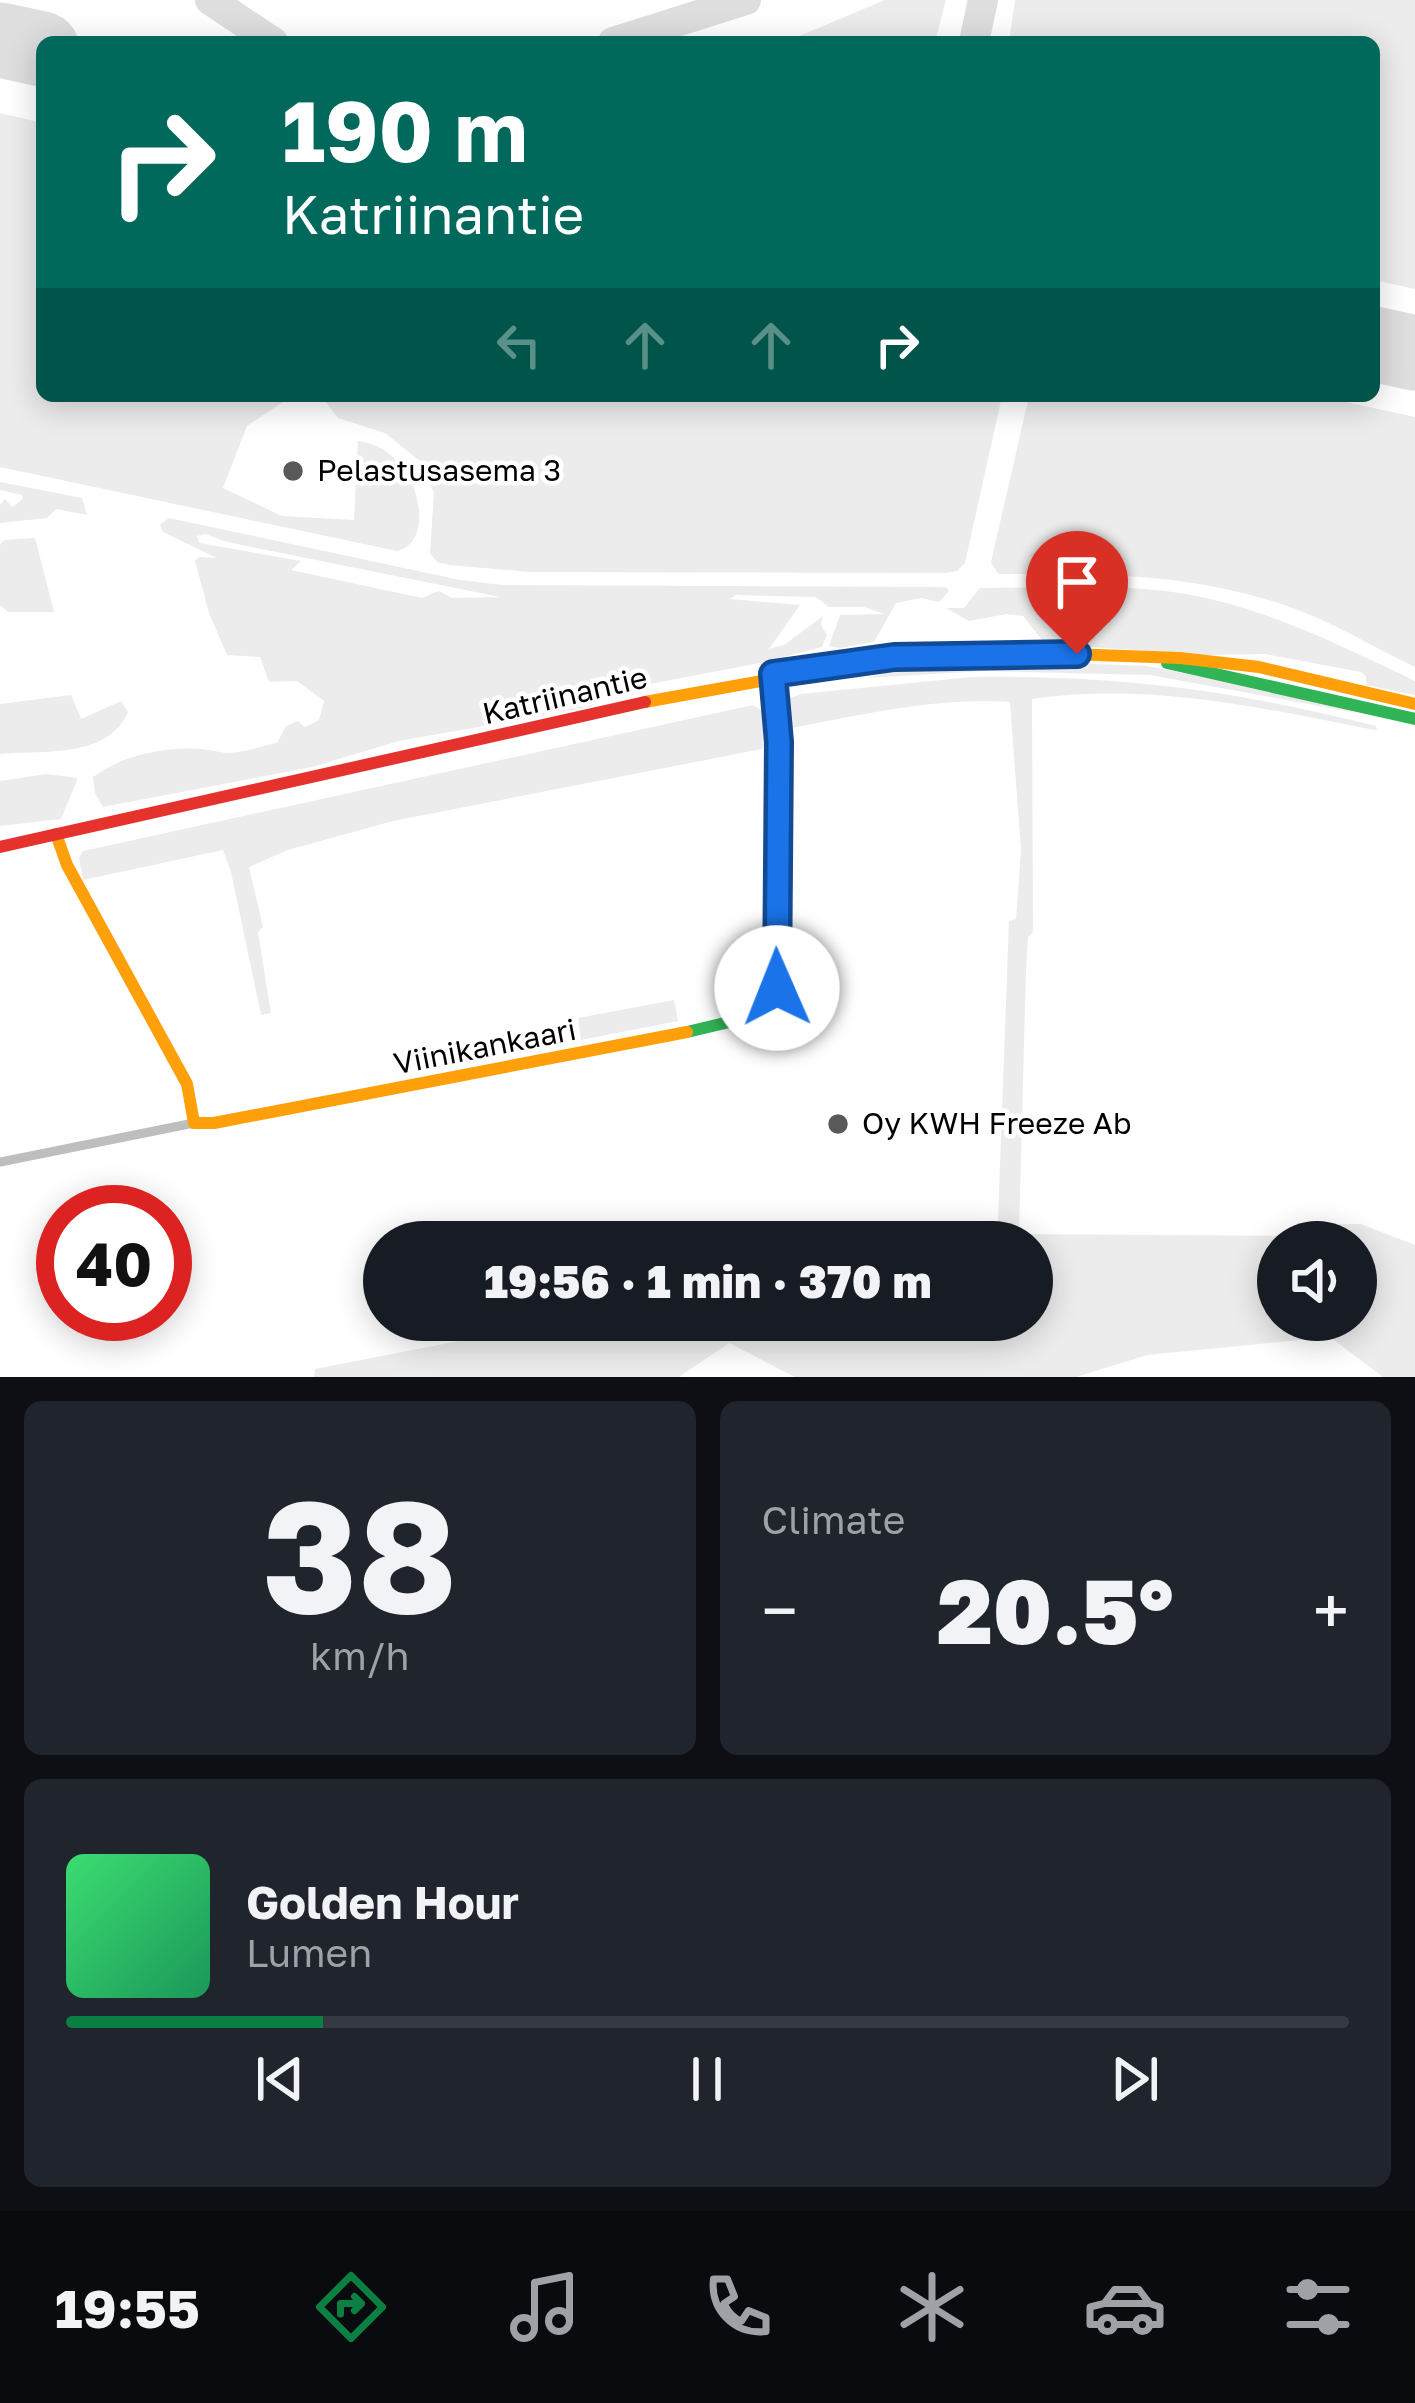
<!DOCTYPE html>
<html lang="en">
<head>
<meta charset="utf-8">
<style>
  body { margin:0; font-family:"Golos Text",sans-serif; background:#20242c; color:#f1f3f6; height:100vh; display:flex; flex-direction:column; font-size:45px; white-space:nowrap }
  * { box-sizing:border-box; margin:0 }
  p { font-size:39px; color:#9ea1a6 }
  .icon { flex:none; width:66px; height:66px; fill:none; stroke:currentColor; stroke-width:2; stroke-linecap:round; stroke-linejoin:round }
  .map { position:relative; height:1377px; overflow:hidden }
  .side { display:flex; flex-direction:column; gap:24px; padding:24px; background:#0d0f14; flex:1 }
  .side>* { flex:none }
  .guide { position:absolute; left:36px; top:36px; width:1344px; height:366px; border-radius:18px; box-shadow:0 6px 30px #0003; background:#00695c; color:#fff; overflow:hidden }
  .tools { position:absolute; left:1257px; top:1221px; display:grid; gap:24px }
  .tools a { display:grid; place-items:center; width:120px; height:120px; border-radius:50%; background:#171b24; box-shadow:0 6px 30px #0003; font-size:60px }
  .speed { position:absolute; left:36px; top:1185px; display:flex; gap:24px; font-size:60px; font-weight:700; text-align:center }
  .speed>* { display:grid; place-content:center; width:156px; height:156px; border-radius:50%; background:#171b24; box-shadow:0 6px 30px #0003; line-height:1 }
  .speed .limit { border:18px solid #d22; background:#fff; color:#111 }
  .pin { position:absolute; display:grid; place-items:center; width:102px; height:102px; color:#fff; margin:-123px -51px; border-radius:50% 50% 50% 0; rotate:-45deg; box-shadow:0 0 12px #0007 }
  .pin .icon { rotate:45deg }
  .me { position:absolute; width:132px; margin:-66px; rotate:359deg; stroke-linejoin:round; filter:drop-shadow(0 0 9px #0008) }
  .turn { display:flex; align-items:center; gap:42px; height:252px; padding:0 48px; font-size:54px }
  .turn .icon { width:156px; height:156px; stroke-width:2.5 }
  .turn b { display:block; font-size:84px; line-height:102px }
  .lanes { display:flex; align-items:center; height:114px; padding:0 48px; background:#0003; justify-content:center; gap:60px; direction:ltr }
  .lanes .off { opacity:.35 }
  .big { font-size:90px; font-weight:800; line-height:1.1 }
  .side .widget { flex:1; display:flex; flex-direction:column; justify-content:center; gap:18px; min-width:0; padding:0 42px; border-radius:18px; background:#20242c }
  .side .dial { align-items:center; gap:0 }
  .dial b { font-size:156px; line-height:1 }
  .song { display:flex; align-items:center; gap:36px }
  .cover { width:144px; height:144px; border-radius:18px; background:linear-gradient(135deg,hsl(140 70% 55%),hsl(150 70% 35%)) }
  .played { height:12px; border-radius:6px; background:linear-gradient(90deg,#0b8043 20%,#363941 20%) }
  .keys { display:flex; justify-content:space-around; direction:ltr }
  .heat { display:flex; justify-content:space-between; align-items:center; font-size:66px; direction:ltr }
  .side .tiles { flex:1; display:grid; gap:24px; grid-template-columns:1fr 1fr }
  .widget:last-child { grid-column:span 2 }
  .trip { position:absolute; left:363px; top:1221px; width:690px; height:120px; border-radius:60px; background:#171b24; box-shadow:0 6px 30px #0003; font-weight:800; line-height:120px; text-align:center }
  .dock { display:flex; height:192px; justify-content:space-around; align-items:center; background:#090b0e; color:#9ea1a6 }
  .dock .icon { width:84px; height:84px }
  .dock .on { color:#0b8043 }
  .dock b { font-size:54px; color:#f1f3f6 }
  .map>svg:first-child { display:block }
</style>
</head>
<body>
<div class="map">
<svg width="1415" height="1377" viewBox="0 0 1415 1377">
  <rect width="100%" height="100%" fill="#fff"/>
  <path fill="#ececec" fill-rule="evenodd" d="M885,0H946L935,42H785Z
    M1015,0H1415V289L1374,280V42H1009Z
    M0,113L42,123V396H292L247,426L223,488L282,516L354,520L358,441C419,447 439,543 397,551L0,467Z
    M321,396H1002L965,563L957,571L945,573L530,572L449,565L437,562L430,553L434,493L420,461L385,433L338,418Z
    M1029,396H1318L1415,417V667C1369,645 1321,615 1272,601C1176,572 1096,574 998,574L991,562Z
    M0,482L82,498L87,515L56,509L47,518L0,523V505L5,499L12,507L23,499L22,495L0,490Z
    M169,518L460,580L502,585L946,587L949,591L939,602L921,598L896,603L874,642L840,648L829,646L840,615L885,614L864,607H829L816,597L736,595L730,599L800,605L769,649L784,645L823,616L821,625L827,635L822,647L765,662L623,689L590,707L399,741L312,767L103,807L95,793L93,777C127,752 180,743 220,752C235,756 261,746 277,743L286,726L298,721L305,727L319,720L324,701L297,681L269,682L260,657L227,655L209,613L195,561L199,557L217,558L163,532L160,525ZM205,534L227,542L500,597L452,598L439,591L422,598L291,570L301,561L199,543L197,536Z
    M35,538L54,612H8L0,605V545L4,540Z
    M980,588C1053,588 1130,582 1201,597C1277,613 1345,648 1415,681V695L1366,685V676L1361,672L1265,654L1207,655L1061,645L1043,641L1023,616L1007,614L969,621L946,608H964Z
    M1017,661L1147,666L1352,707V712L1150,675L984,671L866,678L914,666Z
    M972,677C1119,675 1234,690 1376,726L1377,730L1369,729C1258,707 1147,682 1032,699L1033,932L1028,937L1026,969L1019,1234L1291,1236L1299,1225L1361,1224L1415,1245V1377H1383L1330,1337L1147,1355L1076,1377H795L729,1343L679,1377H314L315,1369L567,1320H1032V1242H977L997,1226L998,1219L1009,921L1016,919L1021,850L1010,702C939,697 866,714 797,727L790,728V698L801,694ZM1278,1242H1356V1320H1278Z
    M71,695L81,719L121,701L128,712C107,759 44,750 0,754V704Z
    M753,705C775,717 774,728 762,749L393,821L288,850L249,867L263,927L258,932L271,1013L261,1015L231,872L223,850L83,880L79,858L83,851Z
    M46,774L78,778L61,819L0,826V781Z
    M674,1000L678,1021L581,1040L578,1018Z"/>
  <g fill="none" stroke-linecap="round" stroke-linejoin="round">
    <path stroke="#dedede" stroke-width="30" d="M210,0L273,42
      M613,42L746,0
      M974,42L983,0"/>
    <path stroke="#dedede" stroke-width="75" d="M0,40L42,49
      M1374,344L1415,353"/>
    <path stroke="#bebebe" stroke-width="9" d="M0,1162L194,1123"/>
    <path stroke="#30b455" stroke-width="12" d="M1167,663L1415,719
      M687,1032L759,1015L777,988L779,742L773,674"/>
    <path stroke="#ff9f0a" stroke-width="12" d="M645,702L894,657L1042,653L1180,658L1259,667L1415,704
      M56,834L67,865L187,1084L194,1123H214L687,1032"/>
    <path stroke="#e5322d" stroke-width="12" d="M0,847L645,702"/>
  </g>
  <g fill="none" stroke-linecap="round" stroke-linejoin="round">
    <g stroke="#114b97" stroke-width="30">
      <path id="route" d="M777,988L779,742L773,674L894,657L1077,654"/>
    </g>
    <use href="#route" stroke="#1a73e8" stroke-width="21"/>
  </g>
  <g fill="#595959" stroke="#fff" stroke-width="4.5">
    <circle cx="293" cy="471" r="12"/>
    <circle cx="838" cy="1124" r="12"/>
  </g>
  <g text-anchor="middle" stroke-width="9" stroke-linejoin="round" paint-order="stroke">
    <g font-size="30" fill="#000" stroke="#fff" text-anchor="start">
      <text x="317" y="481">Pelastusasema 3</text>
      <text x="862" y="1134">Oy KWH Freeze Ab</text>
    </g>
    <g font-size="30" fill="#000" stroke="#fff">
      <text transform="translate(565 696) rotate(-13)" y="10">Katriinantie</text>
      <text transform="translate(485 1047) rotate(-11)" y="10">Viinikankaari</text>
    </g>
  </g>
</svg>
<div class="tools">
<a><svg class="icon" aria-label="sound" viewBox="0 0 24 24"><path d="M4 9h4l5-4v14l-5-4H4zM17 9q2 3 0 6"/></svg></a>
</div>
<div class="speed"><div class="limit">40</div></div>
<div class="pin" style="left:1077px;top:654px;background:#d93025"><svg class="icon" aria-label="arrive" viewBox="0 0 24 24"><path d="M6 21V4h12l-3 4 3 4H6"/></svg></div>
<svg class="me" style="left:777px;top:988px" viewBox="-20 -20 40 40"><circle r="19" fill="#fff"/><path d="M0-13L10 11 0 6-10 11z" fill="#1a73e8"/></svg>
<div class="trip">19:56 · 1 min · 370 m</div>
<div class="guide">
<div class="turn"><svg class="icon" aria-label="right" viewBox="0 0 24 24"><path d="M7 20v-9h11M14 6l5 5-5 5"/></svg><div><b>190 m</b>Katriinantie</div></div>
<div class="lanes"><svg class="icon off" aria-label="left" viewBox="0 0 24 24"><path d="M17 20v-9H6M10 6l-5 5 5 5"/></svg><svg class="icon off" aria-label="ahead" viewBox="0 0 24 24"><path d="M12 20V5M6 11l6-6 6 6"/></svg><svg class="icon off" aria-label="ahead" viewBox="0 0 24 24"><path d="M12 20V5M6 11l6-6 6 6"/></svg><svg class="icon" aria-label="right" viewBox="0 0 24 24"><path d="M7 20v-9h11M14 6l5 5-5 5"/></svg></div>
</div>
</div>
<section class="side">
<div class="tiles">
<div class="widget dial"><b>38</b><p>km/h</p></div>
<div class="widget"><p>Climate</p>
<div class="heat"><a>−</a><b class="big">20.5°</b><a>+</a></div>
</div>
<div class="widget">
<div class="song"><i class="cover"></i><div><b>Golden Hour</b><p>Lumen</p></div></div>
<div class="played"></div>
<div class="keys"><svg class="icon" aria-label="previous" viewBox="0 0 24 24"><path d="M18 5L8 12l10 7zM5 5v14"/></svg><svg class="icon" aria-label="pause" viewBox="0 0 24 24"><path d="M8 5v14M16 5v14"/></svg><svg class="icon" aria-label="next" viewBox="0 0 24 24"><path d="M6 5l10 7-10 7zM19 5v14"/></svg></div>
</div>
</div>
</section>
<nav class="dock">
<b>19:55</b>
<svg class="icon on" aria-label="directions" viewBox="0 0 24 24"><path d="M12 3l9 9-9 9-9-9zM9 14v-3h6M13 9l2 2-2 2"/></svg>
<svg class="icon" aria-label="music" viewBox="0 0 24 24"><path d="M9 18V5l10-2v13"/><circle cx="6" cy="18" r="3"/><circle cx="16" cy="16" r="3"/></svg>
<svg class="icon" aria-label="phone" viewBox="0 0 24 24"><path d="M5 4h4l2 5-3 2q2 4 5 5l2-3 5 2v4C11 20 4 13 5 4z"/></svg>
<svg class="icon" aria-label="climate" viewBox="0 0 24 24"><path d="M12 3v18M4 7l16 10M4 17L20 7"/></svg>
<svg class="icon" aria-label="car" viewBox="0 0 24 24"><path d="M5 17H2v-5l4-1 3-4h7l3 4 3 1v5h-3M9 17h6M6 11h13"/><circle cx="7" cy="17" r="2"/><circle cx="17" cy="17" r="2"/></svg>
<svg class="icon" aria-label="filters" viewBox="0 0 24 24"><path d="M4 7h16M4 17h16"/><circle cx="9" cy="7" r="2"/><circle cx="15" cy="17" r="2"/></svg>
</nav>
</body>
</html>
